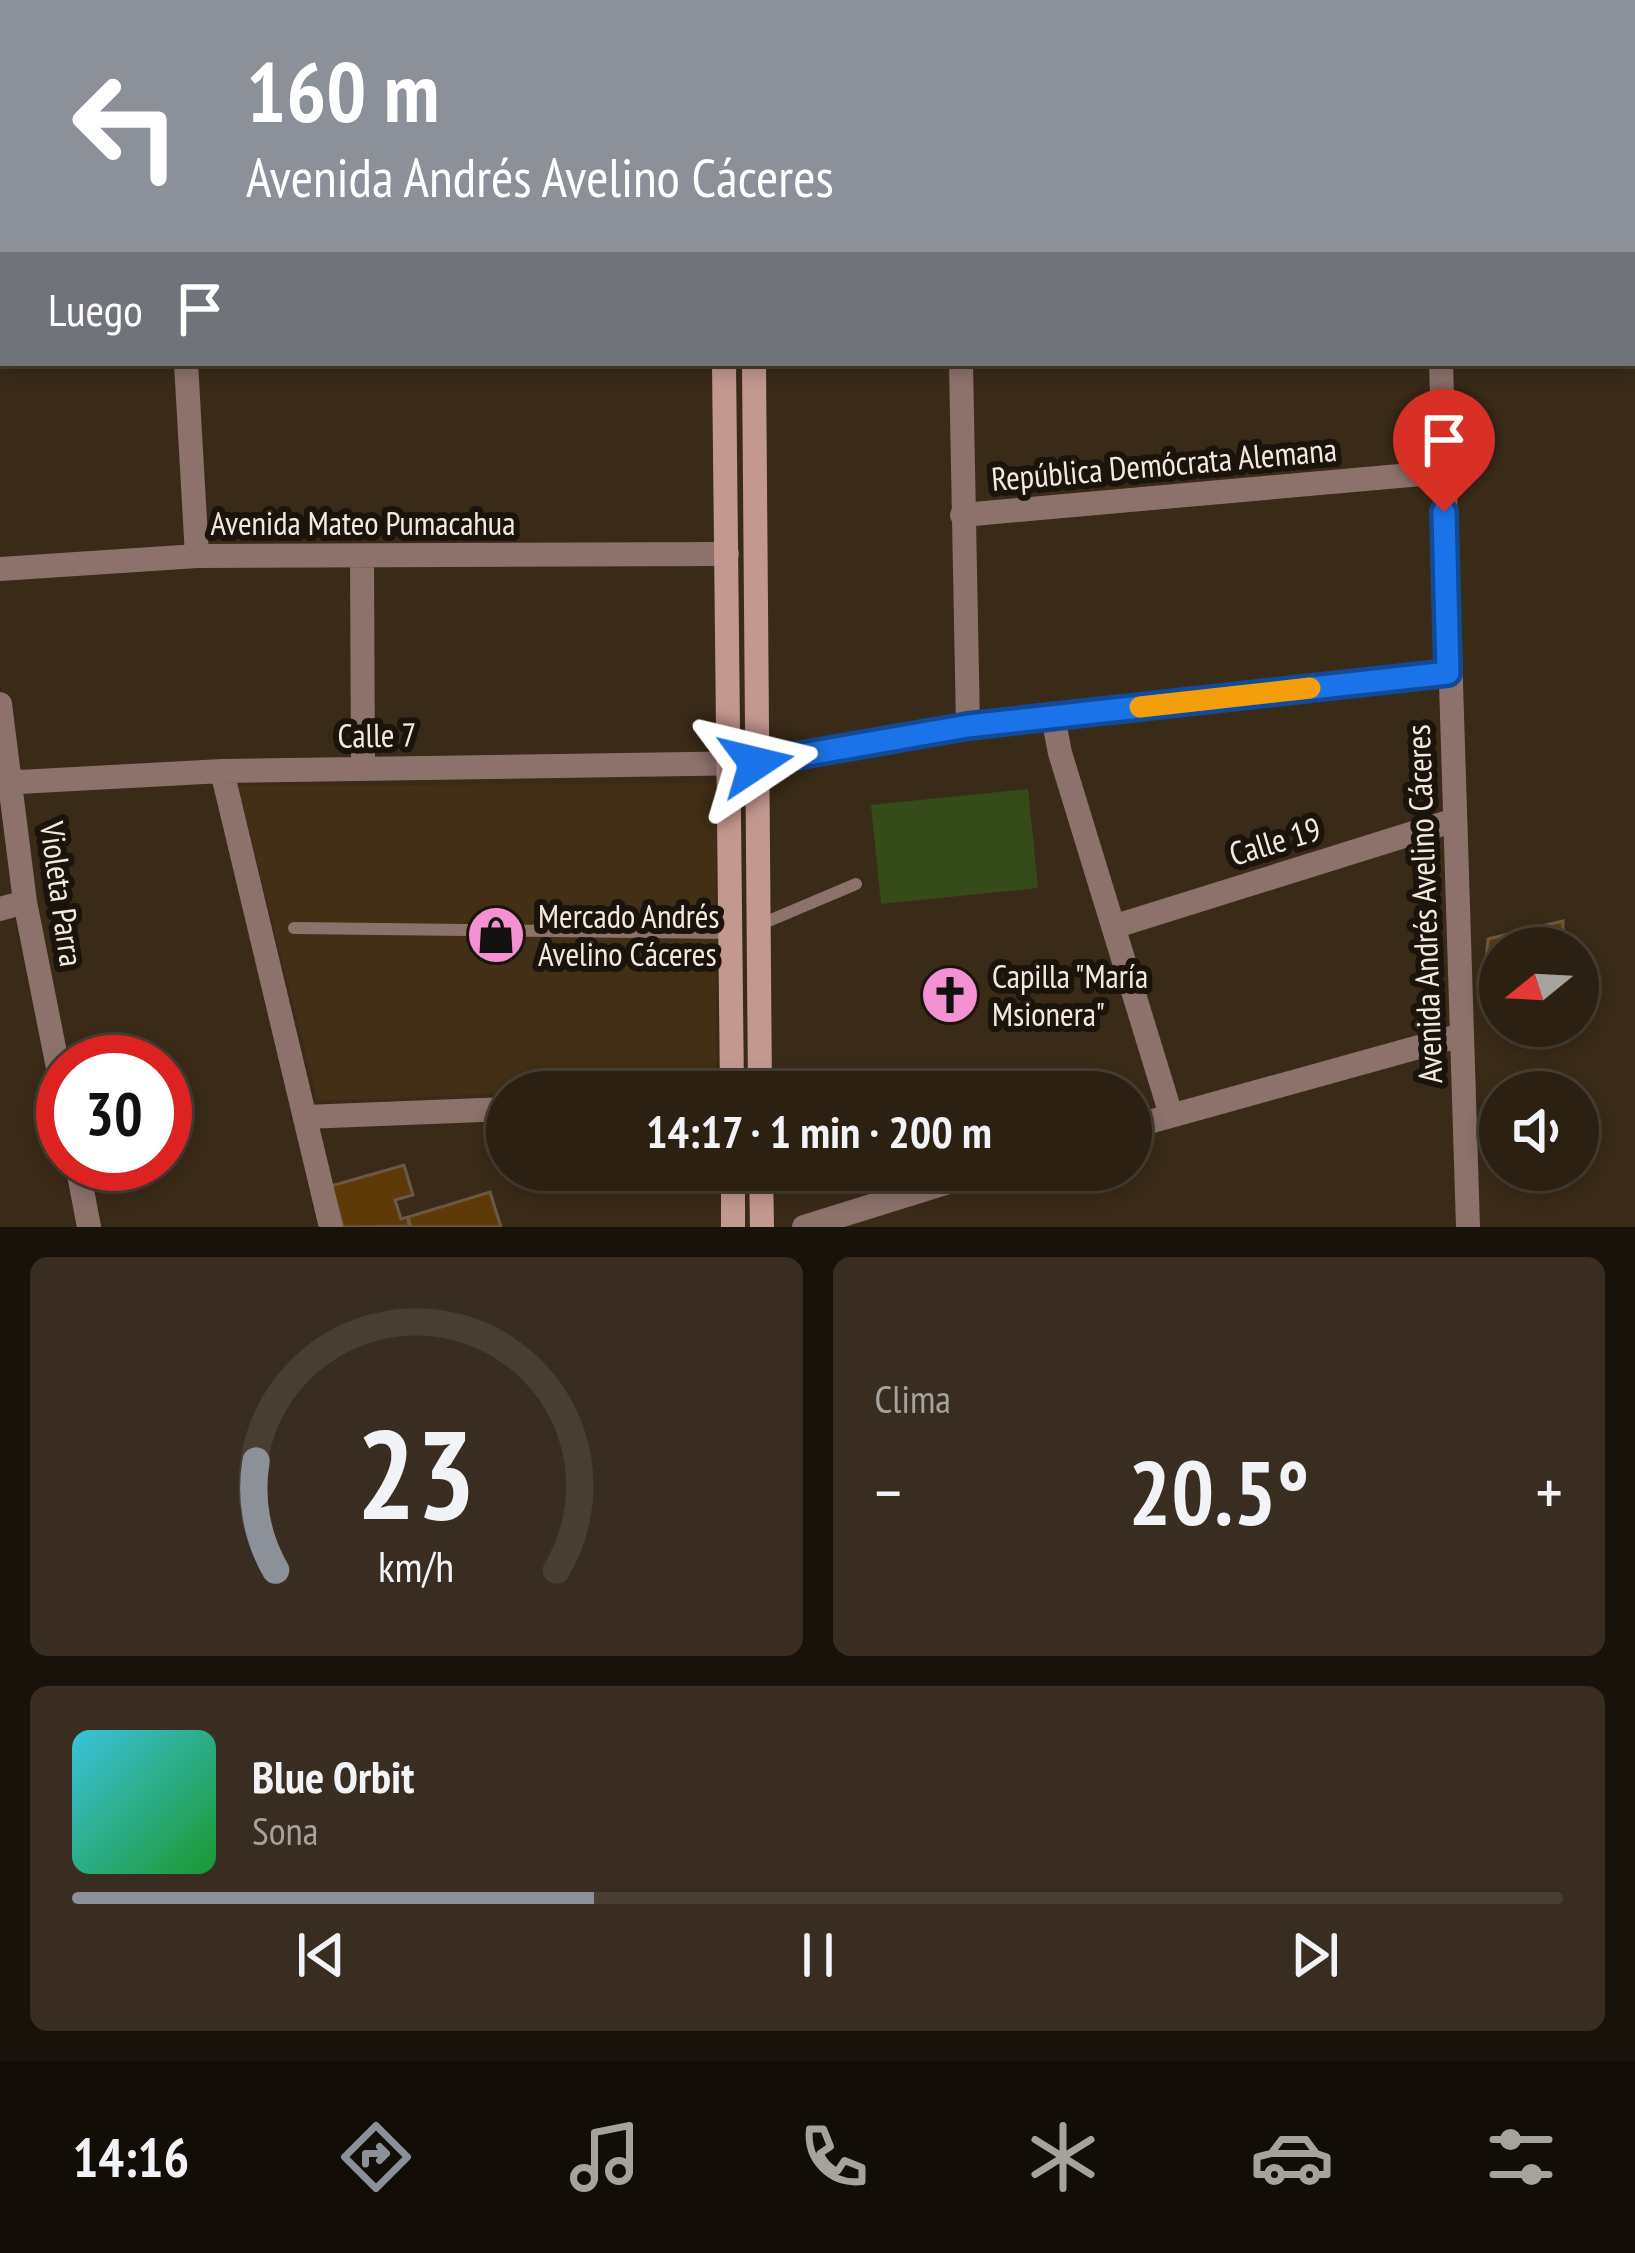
<!DOCTYPE html>
<html lang="es">
<head>
<meta charset="utf-8">
<style>
  body { margin:0; font-family:"PT Sans Narrow",sans-serif; background:#382d20; color:#f1f3f6; height:100vh; display:flex; flex-direction:column; font-size:45px; white-space:nowrap }
  * { box-sizing:border-box; margin:0 }
  p { font-size:39px; color:#a6a39f }
  .icon { flex:none; width:66px; height:66px; fill:none; stroke:currentColor; stroke-width:2; stroke-linecap:round; stroke-linejoin:round }
  .map { position:relative; height:1227px; overflow:hidden }
  .details { display:flex; flex-direction:column; gap:30px; padding:30px; background:#18120a; flex:1 }
  .details>* { flex:none }
  .guide { position:absolute; left:0px; top:0px; width:1635px; height:366px; box-shadow:0 6px 18px #0003,0 0 0 3px #483e32; background:#8c9099; color:#fff; overflow:hidden }
  .needle { width:78px; rotate:252deg }
  .buttons { position:absolute; left:1479px; top:927px; display:grid; gap:24px }
  .buttons a { display:grid; place-items:center; width:120px; height:120px; border-radius:50%; background:#2c2012; box-shadow:0 6px 18px #0003,0 0 0 3px #483e32; font-size:60px }
  .speed { position:absolute; left:36px; top:1035px; display:flex; gap:24px; font-size:60px; font-weight:700; text-align:center }
  .speed>* { display:grid; place-content:center; width:156px; height:156px; border-radius:50%; background:#2c2012; box-shadow:0 6px 18px #0003,0 0 0 3px #483e32; line-height:1 }
  .speed .limit { border:18px solid #d22; background:#fff; color:#111 }
  .pin { position:absolute; display:grid; place-items:center; width:102px; height:102px; color:#fff; margin:-123px -51px; border-radius:50% 50% 50% 0; rotate:-45deg; box-shadow:0 0 12px #0007 }
  .pin .icon { rotate:45deg }
  .me { position:absolute; width:132px; margin:-66px; rotate:80deg; stroke-linejoin:round; filter:drop-shadow(0 0 9px #0008) }
  .turn { display:flex; align-items:center; gap:42px; height:252px; padding:0 48px; font-size:54px }
  .turn .icon { width:156px; height:156px; stroke-width:2.5 }
  .turn b { display:block; font-size:84px; line-height:102px }
  .then { display:flex; align-items:center; height:114px; padding:0 48px; background:#0003; gap:24px; font-size:45px }
  .big { font-size:90px; font-weight:600; line-height:1.1 }
  .details .widget { flex:1; display:flex; flex-direction:column; justify-content:center; gap:18px; min-width:0; padding:0 42px; border-radius:18px; background:#382d20 }
  .details .dial { align-items:center; gap:0 }
  .dial svg { height:312px; overflow:visible; fill:none; stroke:#483e32; stroke-width:7; stroke-linecap:round; text-anchor:middle }
  .dial text { fill:#f1f3f6; stroke:none }
  .song { display:flex; align-items:center; gap:36px }
  .cover { width:144px; height:144px; border-radius:18px; background:linear-gradient(135deg,hsl(190 70% 55%),hsl(130 70% 35%)) }
  .played { height:12px; border-radius:6px; background:linear-gradient(90deg,#8c9099 35%,#483e32 35%) }
  .keys { display:flex; justify-content:space-around; direction:ltr }
  .heat { display:flex; justify-content:space-between; align-items:center; font-size:66px; direction:ltr }
  .details .tiles { flex:1; display:grid; gap:30px; grid-template-columns:1fr 1fr }
  .widget:last-child { grid-column:span 2 }
  .trip { position:absolute; left:486px; top:1071px; width:666px; height:120px; border-radius:60px; background:#2c2012; box-shadow:0 6px 18px #0003,0 0 0 3px #483e32; font-weight:600; line-height:120px; text-align:center }
  .tab-bar { display:flex; height:192px; justify-content:space-around; align-items:center; background:#120d07; color:#a6a39f }
  .tab-bar .icon { width:84px; height:84px }
  .tab-bar .active { color:#8c9099 }
  .tab-bar b { font-size:54px; color:#f1f3f6 }
  .map>svg:first-child { display:block }
</style>
</head>
<body>
<div class="map">
<svg width="1635" height="1227" viewBox="0 0 1635 1227">
  <rect width="100%" height="100%" fill="#3a2a18"/>
  <path fill="#432e16" d="M977,0H1400V3H977Z
    M716,783V1085L317,1101L238,786Z"/>
  <path fill="#364b1a" d="M1028,789L1038,888L881,904L871,805Z"/>
  <path fill="#5e3a09" stroke="#6b5845" stroke-width="3" d="M1563,921V948H1500V968L1485,972L1488,939Z
    M404,1165L413,1195L395,1200L401,1219L408,1217L411,1226L343,1227L331,1186Z
    M490,1192L501,1227H409L408,1217Z"/>
  <g fill="none" stroke-linecap="round" stroke-linejoin="round">
    <path stroke="#8d726c" stroke-width="12" d="M759,925L856,884
      M294,928L730,933"/>
    <path stroke="#8d726c" stroke-width="24" d="M133,0V3
      M313,0V3
      M533,0L534,3
      M1429,0V3
      M186,363L197,556
      M961,363L968,726
      M1441,363L1468,1227
      M962,515L1444,472
      M362,556L363,769
      M0,569L197,556L727,554
      M0,704L25,902L63,1093
      M1053,717L1060,753L1171,1115
      M222,771L331,1227
      M0,783L222,771L756,763L968,726L1448,672
      M0,909L25,902
      M1116,926L1455,820
      M305,1117L507,1109
      M1131,1127L1462,1035
      M77,1164L89,1227
      M804,1227L987,1170"/>
    <path stroke="#c3988f" stroke-width="24" d="M730,0V3
      M576,3L600,0
      M0,82L3,81
      M724,363L732,1092
      M754,363L760,1092
      M733,1170V1227
      M761,1170L762,1227"/>
  </g>
  <g fill="none" stroke-linecap="round" stroke-linejoin="round">
    <g stroke="#114b97" stroke-width="30">
      <path id="route" d="M756,763L968,726L1448,673L1444,512"/>
    </g>
    <use href="#route" stroke="#1a73e8" stroke-width="21"/>
    <path stroke="#f59e0b" stroke-width="21" d="M1140,707L1310,688"/>
  </g>
  <defs>
    <g id="shop-disc" transform="scale(3)"><circle r="9.5" fill="#f491d3" stroke="#1b140c"/><path d="M-5-2.5h2.3a2.7 3.5 0 0 1 5.4 0H5L5.5 6h-11ZM-1.5-2.5h3a1.5 2.3 0 0 0-3 0Z" fill="#111"/></g>
    <g id="church-disc" transform="scale(3)"><circle r="9.5" fill="#f491d3" stroke="#1b140c"/><path d="M-1.2-6h2.4v3.5h3.3v2.4h-3.3V6h-2.4V-.1h-3.3v-2.4h3.3Z" fill="#111"/></g>
  </defs>
  <g fill-rule="evenodd">
    <use href="#shop-disc" x="496" y="935"/>
    <use href="#church-disc" x="950" y="995"/>
  </g>
  <g text-anchor="middle" stroke-width="12" stroke-linejoin="round" paint-order="stroke">
    <g font-size="33" fill="#f4e9de" stroke="#1b140c">
      <text transform="translate(1164 464) rotate(-5)" y="12">República Demócrata Alemana</text>
      <text x="363" y="535">Avenida Mateo Pumacahua</text>
      <text transform="translate(377 735) rotate(-1)" y="12">Calle 7</text>
      <text transform="translate(1275 841) rotate(-17)" y="12">Calle 19</text>
      <text transform="translate(62 894) rotate(82)" y="12">Violeta Parra</text>
      <text transform="translate(1424 904) rotate(-92)" y="12">Avenida Andrés Avelino Cáceres</text>
    </g>
    <g font-size="33" fill="#f4e9de" stroke="#1b140c" text-anchor="start">
      <text x="538" y="928">Mercado Andrés<tspan x="538" dy="38">Avelino Cáceres</tspan></text>
      <text x="992" y="988">Capilla "María<tspan x="992" dy="38">Msionera"</tspan></text>
    </g>
  </g>
</svg>
<div class="buttons">
<a><svg class="needle" viewBox="-14 -14 28 28"><path d="M0-13l5 13h-10z" fill="#e53935"/><path d="M0 13l5-13h-10z" fill="#a6a39f"/></svg></a>
<a><svg class="icon" aria-label="sound" viewBox="0 0 24 24"><path d="M4 9h4l5-4v14l-5-4H4zM17 9q2 3 0 6"/></svg></a>
</div>
<div class="speed"><div class="limit">30</div></div>
<div class="pin" style="left:1444px;top:512px;background:#d93025"><svg class="icon" aria-label="arrive" viewBox="0 0 24 24"><path d="M6 21V4h12l-3 4 3 4H6"/></svg></div>
<svg class="me" style="left:756px;top:763px" viewBox="-20 -20 40 40"><path d="M0-17L14 15 0 8-14 15z" fill="#1a73e8" stroke="#fff" stroke-width="4"/></svg>
<div class="trip">14:17 · 1 min · 200 m</div>
<div class="guide">
<div class="turn"><svg class="icon" aria-label="left" viewBox="0 0 24 24"><path d="M17 20v-9H6M10 6l-5 5 5 5"/></svg><div><b>160 m</b>Avenida Andrés Avelino Cáceres</div></div>
<div class="then">Luego<svg class="icon" aria-label="arrive" viewBox="0 0 24 24"><path d="M6 21V4h12l-3 4 3 4H6"/></svg></div>
</div>
</div>
<section class="details">
<div class="tiles">
<div class="widget dial"><svg viewBox="0 0 100 80">
<path d="M14 69A42 42 0 1 1 86 69"/>
<path d="M14 69A42 42 0 0 1 9 41" stroke="#8c9099"/>
<text x="50" y="56" font-size="32" font-weight="700">23</text>
<text x="50" y="72" font-size="11">km/h</text>
</svg></div>
<div class="widget"><p>Clima</p>
<div class="heat"><a>−</a><b class="big">20.5°</b><a>+</a></div>
</div>
<div class="widget">
<div class="song"><i class="cover"></i><div><b>Blue Orbit</b><p>Sona</p></div></div>
<div class="played"></div>
<div class="keys"><svg class="icon" aria-label="previous" viewBox="0 0 24 24"><path d="M18 5L8 12l10 7zM5 5v14"/></svg><svg class="icon" aria-label="pause" viewBox="0 0 24 24"><path d="M8 5v14M16 5v14"/></svg><svg class="icon" aria-label="next" viewBox="0 0 24 24"><path d="M6 5l10 7-10 7zM19 5v14"/></svg></div>
</div>
</div>
</section>
<nav class="tab-bar">
<b>14:16</b>
<svg class="icon active" aria-label="directions" viewBox="0 0 24 24"><path d="M12 3l9 9-9 9-9-9zM9 14v-3h6M13 9l2 2-2 2"/></svg>
<svg class="icon" aria-label="music" viewBox="0 0 24 24"><path d="M9 18V5l10-2v13"/><circle cx="6" cy="18" r="3"/><circle cx="16" cy="16" r="3"/></svg>
<svg class="icon" aria-label="phone" viewBox="0 0 24 24"><path d="M5 4h4l2 5-3 2q2 4 5 5l2-3 5 2v4C11 20 4 13 5 4z"/></svg>
<svg class="icon" aria-label="climate" viewBox="0 0 24 24"><path d="M12 3v18M4 7l16 10M4 17L20 7"/></svg>
<svg class="icon" aria-label="car" viewBox="0 0 24 24"><path d="M5 17H2v-5l4-1 3-4h7l3 4 3 1v5h-3M9 17h6M6 11h13"/><circle cx="7" cy="17" r="2"/><circle cx="17" cy="17" r="2"/></svg>
<svg class="icon" aria-label="filters" viewBox="0 0 24 24"><path d="M4 7h16M4 17h16"/><circle cx="9" cy="7" r="2"/><circle cx="15" cy="17" r="2"/></svg>
</nav>
</body>
</html>
